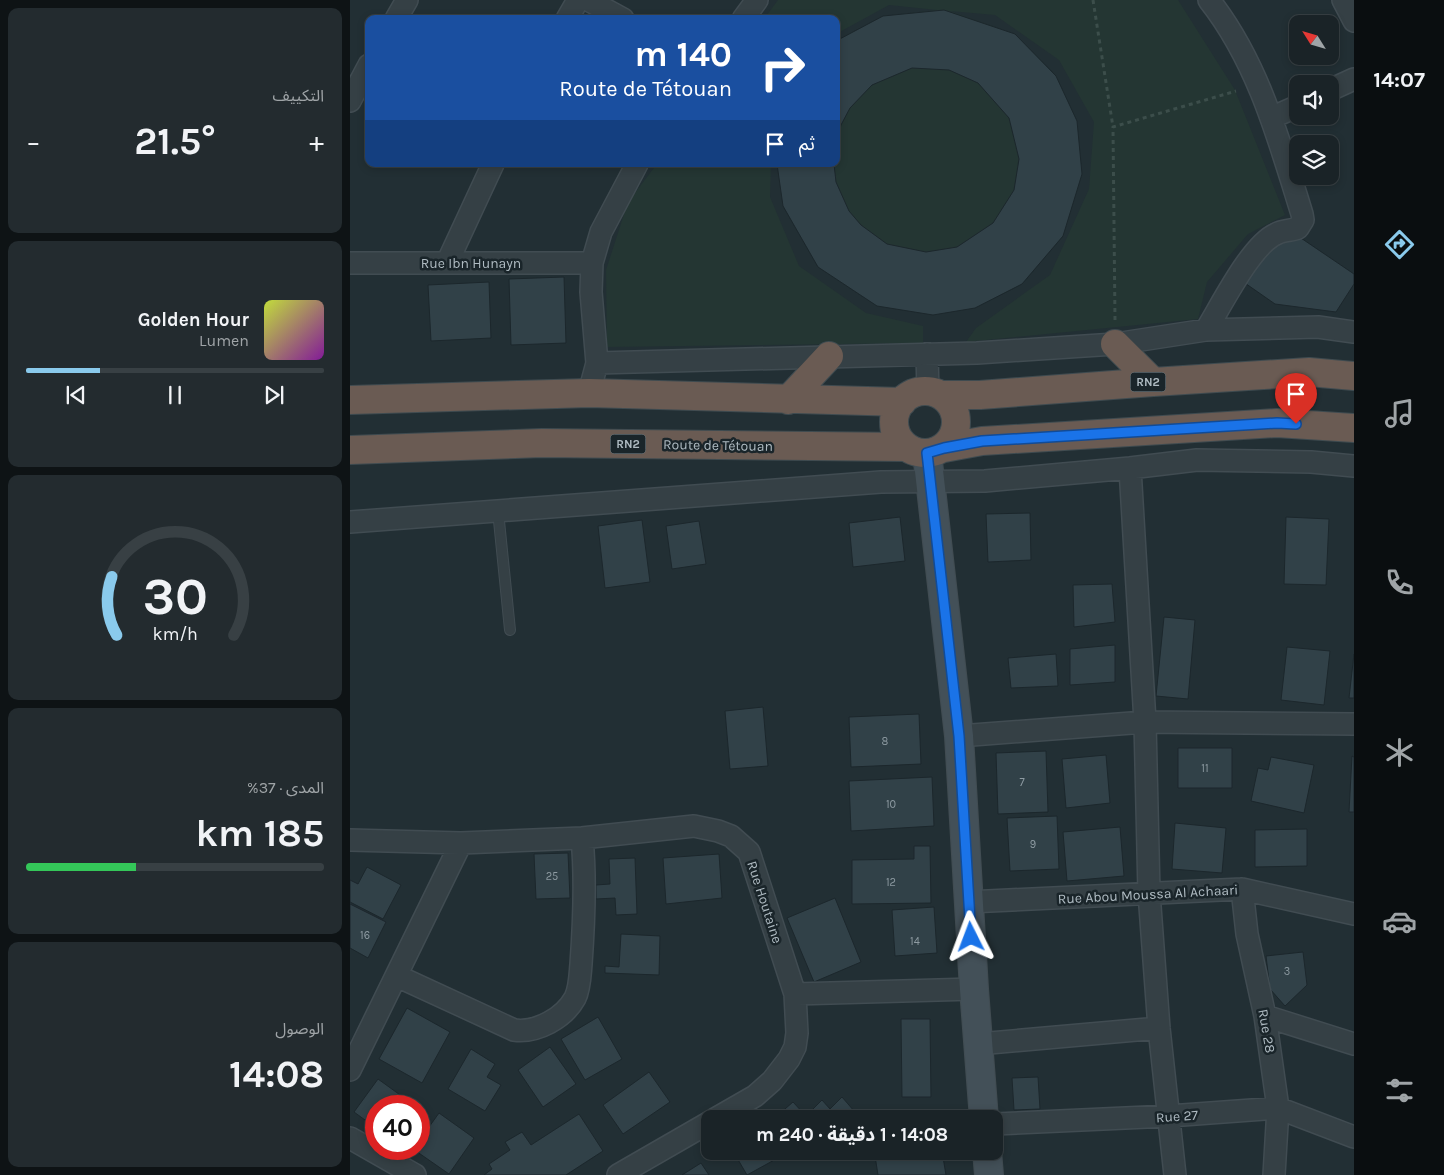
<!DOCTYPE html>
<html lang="ar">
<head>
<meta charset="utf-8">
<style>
  body { margin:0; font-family:Karla,"Noto Sans Arabic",sans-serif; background:#232b2f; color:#f1f3f6; direction:rtl; height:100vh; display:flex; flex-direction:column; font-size:19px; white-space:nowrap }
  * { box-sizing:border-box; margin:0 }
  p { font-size:16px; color:#9fa4a7 }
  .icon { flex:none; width:28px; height:28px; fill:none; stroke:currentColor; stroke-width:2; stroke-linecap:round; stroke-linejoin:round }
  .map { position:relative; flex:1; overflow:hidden; direction:ltr }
  .details { display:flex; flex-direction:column; gap:8px; padding:8px; background:#0e1315; width:350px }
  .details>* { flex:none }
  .banner { position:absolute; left:15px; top:15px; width:475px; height:152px; border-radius:10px; box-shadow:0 2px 8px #0003,0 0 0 1px #384044; direction:rtl; background:#1a4fa0; color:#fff; overflow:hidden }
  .needle { width:32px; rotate:307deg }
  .fabs { position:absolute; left:939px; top:15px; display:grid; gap:10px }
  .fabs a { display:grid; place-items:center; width:50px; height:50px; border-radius:10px; background:#1a2327; box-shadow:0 2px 8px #0003,0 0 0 1px #384044; font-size:25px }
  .speed { position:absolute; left:15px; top:1095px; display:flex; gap:10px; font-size:25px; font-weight:700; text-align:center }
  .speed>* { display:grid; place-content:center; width:65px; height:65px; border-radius:50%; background:#1a2327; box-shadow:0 2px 8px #0003,0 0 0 1px #384044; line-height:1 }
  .speed .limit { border:8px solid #d22; background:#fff; color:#111 }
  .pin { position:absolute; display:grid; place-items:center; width:42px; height:42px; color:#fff; margin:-51px -21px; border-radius:50% 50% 50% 0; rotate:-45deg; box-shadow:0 0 5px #0007 }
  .pin .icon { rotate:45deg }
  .me { position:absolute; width:55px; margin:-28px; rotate:357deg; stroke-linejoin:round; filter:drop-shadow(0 0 4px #0008) }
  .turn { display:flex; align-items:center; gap:18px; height:105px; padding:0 25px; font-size:22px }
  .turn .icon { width:65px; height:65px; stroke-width:2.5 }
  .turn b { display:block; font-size:35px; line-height:42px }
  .then { display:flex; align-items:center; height:48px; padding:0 25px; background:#0003; gap:10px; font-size:19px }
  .big { font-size:38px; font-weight:700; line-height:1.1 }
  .details .card { flex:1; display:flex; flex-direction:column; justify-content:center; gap:8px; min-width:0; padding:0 18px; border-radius:10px; background:#232b2f }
  .details .dial { align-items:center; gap:0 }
  .dial svg { height:130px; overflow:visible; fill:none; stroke:#384044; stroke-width:7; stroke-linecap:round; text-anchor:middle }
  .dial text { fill:#f1f3f6; stroke:none }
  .song { display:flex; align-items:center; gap:15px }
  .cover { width:60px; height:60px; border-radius:8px; background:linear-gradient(135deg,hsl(70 70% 55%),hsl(290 70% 35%)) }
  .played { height:5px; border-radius:2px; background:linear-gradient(90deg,#8acaec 25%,#384044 25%) }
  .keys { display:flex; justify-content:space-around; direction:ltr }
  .heat { display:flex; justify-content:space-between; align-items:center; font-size:28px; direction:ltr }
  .charge { height:8px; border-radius:4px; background:linear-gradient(90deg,#34c759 37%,#384044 0) }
  .trip { position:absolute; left:351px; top:1110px; width:302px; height:50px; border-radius:10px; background:#1a2327; box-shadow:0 2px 8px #0003,0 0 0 1px #384044; font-weight:700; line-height:50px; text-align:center; direction:rtl }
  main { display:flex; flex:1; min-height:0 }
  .dock { display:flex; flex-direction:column; width:90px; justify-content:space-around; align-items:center; background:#0a0e10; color:#9fa4a7 }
  .dock .icon { width:35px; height:35px }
  .dock .active { color:#8acaec }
  .dock b { font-size:22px; color:#f1f3f6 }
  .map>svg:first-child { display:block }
</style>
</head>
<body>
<main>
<nav class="dock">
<b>14:07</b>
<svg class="icon active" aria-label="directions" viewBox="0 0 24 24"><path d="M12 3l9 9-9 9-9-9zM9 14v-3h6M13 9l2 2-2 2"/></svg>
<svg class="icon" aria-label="music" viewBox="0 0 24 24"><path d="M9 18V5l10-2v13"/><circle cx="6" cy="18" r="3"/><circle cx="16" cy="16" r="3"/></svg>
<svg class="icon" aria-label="phone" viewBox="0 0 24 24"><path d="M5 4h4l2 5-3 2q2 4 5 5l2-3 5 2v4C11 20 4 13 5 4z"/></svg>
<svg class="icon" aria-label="climate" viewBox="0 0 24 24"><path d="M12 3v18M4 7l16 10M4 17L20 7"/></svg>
<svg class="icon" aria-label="car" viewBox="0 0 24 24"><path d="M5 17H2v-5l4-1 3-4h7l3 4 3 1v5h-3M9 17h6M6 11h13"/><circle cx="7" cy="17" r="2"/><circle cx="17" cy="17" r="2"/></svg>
<svg class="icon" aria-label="filters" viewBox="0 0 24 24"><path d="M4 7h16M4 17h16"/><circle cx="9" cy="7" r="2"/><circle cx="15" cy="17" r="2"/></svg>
</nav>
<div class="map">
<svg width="1004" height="1175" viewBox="0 0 1004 1175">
  <rect width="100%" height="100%" fill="#222f34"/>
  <path fill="#243633" d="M428,0H828L885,90L935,215L898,234L857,282L848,319L616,342L626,328L700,275L739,189L744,122L709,60L645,15L600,11L665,34L706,76L727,121L732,174L713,236L672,284L625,308L583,315L527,306L468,267L433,206L427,164H486V41L533,16L587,10L539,5L486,34V19H414Z
    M307,164H421L420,197L449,266L516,313L573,326V343L257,347L256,270L278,202Z"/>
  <path fill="#314148" stroke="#1c272c" d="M594,10L665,34L706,76L727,121L732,174L713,236L672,284L625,308L583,315L527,306L468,267L433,206L427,164H484L486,182L499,211L511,225L537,244L576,252L607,247L643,223L664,190L669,159L659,118L628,83L599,70L562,68L522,85L500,108L491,125L486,145V41L533,16Z
    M945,234L1004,274V284L986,312L925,304L892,281L918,241Z
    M214,277L216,343L161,345L159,279Z
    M139,282L141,338L81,341L78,285Z
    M680,513L681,560L638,562L636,514Z
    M550,517L555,561L503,567L499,523Z
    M936,517L979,519L976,585L934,584Z
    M292,520L300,582L255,588L248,526Z
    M349,521L356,564L322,569L316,526Z
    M762,584L765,622L724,627L723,585Z
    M814,617L845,620L838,699L806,696Z
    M765,645V682L720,685V649Z
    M937,647L980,651L974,705L931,700Z
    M706,654L708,686L661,688L658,658Z
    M1004,654V698H999Z
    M413,707L418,766L380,769L375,711Z
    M569,714L571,764L501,767L499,717Z
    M828,748H882V788H828Z
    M696,751L698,812L648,814L646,753Z
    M756,755L760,803L716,808L712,759Z
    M1002,756L1004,757V812H999Z
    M921,757L964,765L954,813L901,801L908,768L918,770Z
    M582,777L584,826L501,831L499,781Z
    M707,816L709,869L660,871L657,818Z
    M825,823L876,828L872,873L822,869Z
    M770,827L774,876L717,881L713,832Z
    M957,829V866L905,867V830Z
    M564,846H580L581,903L502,904V860L564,859Z
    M218,853L220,898L186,899L184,854Z
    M369,854L372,898L316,904L313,858Z
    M285,858L287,914L266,915L265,898L246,899V885L260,884L259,859Z
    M17,867L51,885L33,919L0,902V880L8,884Z
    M485,898L511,962L464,982L437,918Z
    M0,904L36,922L18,958L0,948Z
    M584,907L587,953L545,956L542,910Z
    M271,934L310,936L309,975L255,973V966L269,967Z
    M953,952L957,985L935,1006L920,989L916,956Z
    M57,1008L100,1032L72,1083L29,1059Z
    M248,1017L272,1059L235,1080L211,1039Z
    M551,1019H580L581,1097H552Z
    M200,1047L226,1084L193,1107L168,1070Z
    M121,1049L145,1064L137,1077L151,1085L135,1111L98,1089Z
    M299,1072L320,1102L273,1134L253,1105Z
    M688,1077L690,1109L664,1110L662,1078Z
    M28,1079L64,1105L62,1106H26V1128L4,1112Z
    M492,1097L511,1119H432L428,1115L443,1102L456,1116L472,1100L480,1109Z
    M89,1113L124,1138L99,1174L63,1149H69V1141Z
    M229,1114L253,1151L216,1175H134L142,1169L139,1164L160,1150L155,1142L172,1132L181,1145Z
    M383,1151H437V1153L397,1175Z
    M556,1151H592L596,1175H528L525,1156Z
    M351,1163L359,1175H332Z"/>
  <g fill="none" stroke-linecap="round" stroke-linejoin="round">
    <g stroke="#414c52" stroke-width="12">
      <path id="lane" d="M148,511L160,630"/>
    </g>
    <g stroke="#414c52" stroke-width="24">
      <path id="street" d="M238,0L273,19
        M993,0L1004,21
        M46,19L57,0
        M217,19L228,0
        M393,19L407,0
        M980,90L1004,79
        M0,101L19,65
        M921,118L948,106
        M0,263H242
        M97,263L143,164
        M856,330C871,306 901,245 926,234C933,230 941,231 948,228L953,220L952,214C929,140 908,62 859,0
        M577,354L578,392
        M247,363L627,353L765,344L856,330L968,327L1004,332
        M239,393L247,363L241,292L242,263L251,232L287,164
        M780,468L795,722L799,893L809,1028L825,1175
        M0,522L531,482L635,481L780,468L847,460L961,462L1004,466
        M609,736L795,722L1004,724
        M0,840L111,843L232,838L344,826L368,831L381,836L399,852L445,994L447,1033L445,1047L439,1059L422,1081L405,1096L365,1119
        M892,889L897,934L915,1016L928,1108L924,1175
        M618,902L892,889L1004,914
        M47,976L164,1030C187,1033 214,1018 225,998C230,988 230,975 231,964C234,923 236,879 232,838
        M445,994L624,989
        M915,1016L1004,1044
        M628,1044L809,1028
        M0,1070L111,843
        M645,1124L819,1116L928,1108L1004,1137
        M0,1138L65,1175
        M268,1175L360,1122"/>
    </g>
    <g stroke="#414c52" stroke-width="30">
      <path id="secondary" d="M577,453L609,736L624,989L634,1119
        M637,1151L639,1175"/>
    </g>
    <g stroke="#3f4b50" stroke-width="30">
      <path id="highway" d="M765,344L803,382
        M544 422a31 31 0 1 1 62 0a31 31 0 1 1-62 0Z
        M592,395H630L803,382L959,372L1004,376
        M0,400L239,393L552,402
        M438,400L479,356
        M594,448L632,441L927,423L1004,428
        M0,450L192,443L556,447"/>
    </g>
    <path stroke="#3c4e4b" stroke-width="3" stroke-dasharray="4 4" stroke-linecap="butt" d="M743,0L763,127
      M765,320L763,127L886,91"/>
    <use href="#lane" stroke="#354045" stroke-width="10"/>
    <use href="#street" stroke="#354045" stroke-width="21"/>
    <use href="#secondary" stroke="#435058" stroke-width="28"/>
    <use href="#highway" stroke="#6a5b53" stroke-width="28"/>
  </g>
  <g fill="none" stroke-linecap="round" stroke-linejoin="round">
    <g stroke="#114b97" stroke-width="12">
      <path id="route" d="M621,937L609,736L577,453L594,448L632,441L927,423L946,424"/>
    </g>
    <use href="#route" stroke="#1a73e8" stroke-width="9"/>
  </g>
  <g text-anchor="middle" stroke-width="5" stroke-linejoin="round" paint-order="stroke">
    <g font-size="11" fill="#8e9ba2">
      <text x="535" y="745">8</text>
      <text x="855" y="772">11</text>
      <text x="672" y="786">7</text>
      <text x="541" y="808">10</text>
      <text x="683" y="848">9</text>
      <text x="202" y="880">25</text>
      <text x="541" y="886">12</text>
      <text x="15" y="939">16</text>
      <text x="565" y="945">14</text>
      <text x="937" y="975">3</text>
    </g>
    <g fill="#1a252a" stroke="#828e94" stroke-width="1">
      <rect x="780.5" y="372.5" width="35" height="19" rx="4"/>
      <rect x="260.5" y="434.5" width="35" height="19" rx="4"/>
    </g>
    <g font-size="12" font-weight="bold" fill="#afbbc2">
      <text x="798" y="386">RN2</text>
      <text x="278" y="448">RN2</text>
    </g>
    <g font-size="14" fill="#afbbc2" stroke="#1a252a">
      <text x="121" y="268">Rue Ibn Hunayn</text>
      <text transform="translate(368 445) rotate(1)" y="5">Route de Tétouan</text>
      <text transform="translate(798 894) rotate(-3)" y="5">Rue Abou Moussa Al Achaari</text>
      <text transform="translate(415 902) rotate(72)" y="5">Rue Houtaine</text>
      <text transform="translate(917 1031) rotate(80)" y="5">Rue 28</text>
      <text transform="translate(827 1116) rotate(-4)" y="5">Rue 27</text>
    </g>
  </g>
</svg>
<div class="fabs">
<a><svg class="needle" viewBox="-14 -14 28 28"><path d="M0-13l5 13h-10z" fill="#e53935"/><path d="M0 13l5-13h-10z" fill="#9fa4a7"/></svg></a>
<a><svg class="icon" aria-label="sound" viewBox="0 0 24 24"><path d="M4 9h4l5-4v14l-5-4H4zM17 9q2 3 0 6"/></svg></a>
<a><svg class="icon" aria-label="layers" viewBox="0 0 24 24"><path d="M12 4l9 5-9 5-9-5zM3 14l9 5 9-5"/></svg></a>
</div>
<div class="speed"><div class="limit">40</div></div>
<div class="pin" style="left:946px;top:424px;background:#d93025"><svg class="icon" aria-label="arrive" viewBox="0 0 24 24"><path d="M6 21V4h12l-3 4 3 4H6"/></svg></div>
<svg class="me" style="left:621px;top:937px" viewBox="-20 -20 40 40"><path d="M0-17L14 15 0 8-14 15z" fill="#1a73e8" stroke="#fff" stroke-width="4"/></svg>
<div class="trip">14:08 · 1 دقيقة · 240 m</div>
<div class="banner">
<div class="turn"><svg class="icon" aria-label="right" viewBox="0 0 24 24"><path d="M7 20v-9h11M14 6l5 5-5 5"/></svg><div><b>140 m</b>Route de Tétouan</div></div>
<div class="then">ثم<svg class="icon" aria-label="arrive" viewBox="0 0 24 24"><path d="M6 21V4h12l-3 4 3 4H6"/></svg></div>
</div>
</div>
<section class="details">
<div class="card"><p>التكييف</p>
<div class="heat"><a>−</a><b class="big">21.5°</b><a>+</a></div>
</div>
<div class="card">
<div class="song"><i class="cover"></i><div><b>Golden Hour</b><p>Lumen</p></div></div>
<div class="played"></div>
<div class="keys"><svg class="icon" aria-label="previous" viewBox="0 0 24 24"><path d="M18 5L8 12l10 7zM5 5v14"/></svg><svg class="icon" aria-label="pause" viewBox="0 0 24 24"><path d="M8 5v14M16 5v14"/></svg><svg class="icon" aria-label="next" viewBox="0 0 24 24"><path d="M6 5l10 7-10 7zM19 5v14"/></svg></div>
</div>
<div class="card dial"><svg viewBox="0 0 100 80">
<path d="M14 69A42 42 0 1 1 86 69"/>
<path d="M14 69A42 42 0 0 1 11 33" stroke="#8acaec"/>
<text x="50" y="56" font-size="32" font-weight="700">30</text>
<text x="50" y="72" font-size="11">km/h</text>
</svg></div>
<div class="card"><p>المدى · 37%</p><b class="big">185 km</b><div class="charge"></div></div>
<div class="card"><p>الوصول</p><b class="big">14:08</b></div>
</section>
</main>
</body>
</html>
